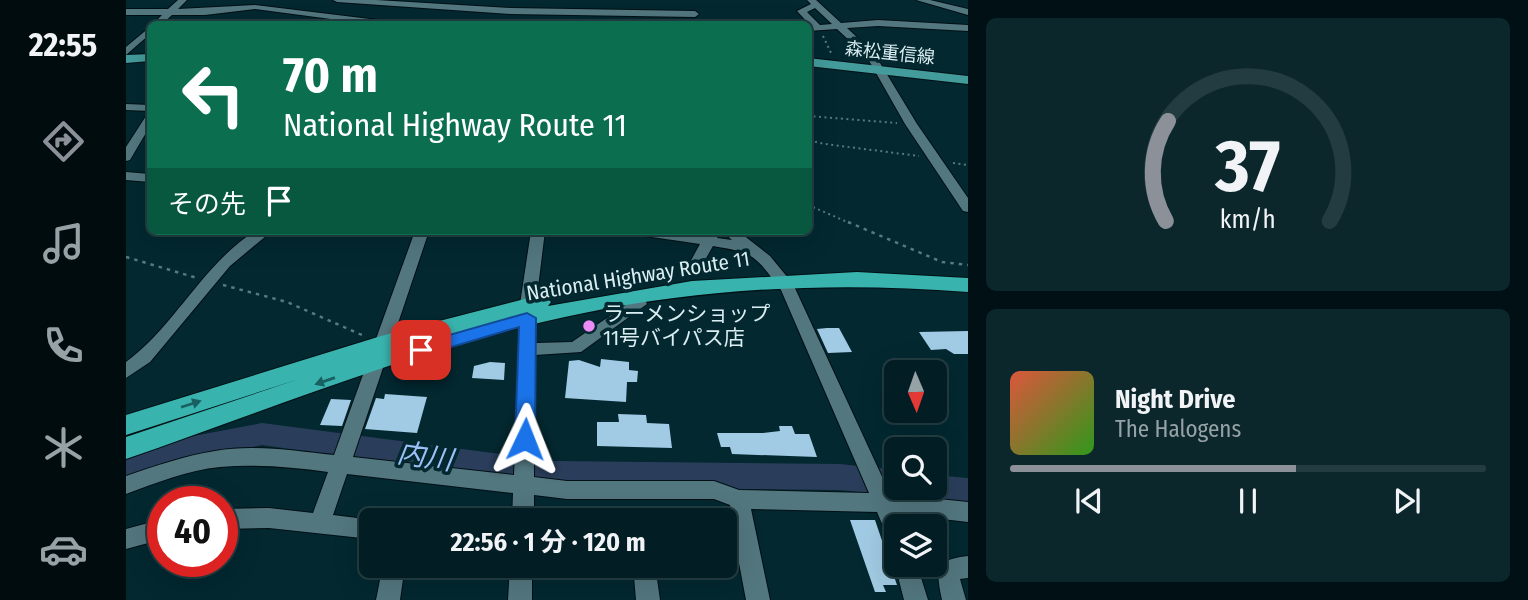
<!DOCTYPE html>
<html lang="ja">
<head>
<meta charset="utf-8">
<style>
  body { margin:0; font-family:"Fira Sans Condensed","Noto Sans JP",sans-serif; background:#0c272c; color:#f1f3f6; height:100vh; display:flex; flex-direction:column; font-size:26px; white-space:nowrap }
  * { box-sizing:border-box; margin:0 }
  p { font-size:23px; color:#96a2a6 }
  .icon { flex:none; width:38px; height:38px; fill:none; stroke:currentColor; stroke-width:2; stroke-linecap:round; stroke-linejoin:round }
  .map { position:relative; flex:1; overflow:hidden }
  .side { display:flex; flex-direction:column; gap:18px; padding:18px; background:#011014; width:560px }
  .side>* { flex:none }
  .top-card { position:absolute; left:21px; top:21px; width:665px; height:214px; border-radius:10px; box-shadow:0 7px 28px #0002,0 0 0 2px #233c41; background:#0b6e4f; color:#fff; overflow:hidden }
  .needle { width:46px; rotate:178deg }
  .buttons { position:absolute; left:758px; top:360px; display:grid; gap:14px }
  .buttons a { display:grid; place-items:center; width:63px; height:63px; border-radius:10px; background:#021e24; box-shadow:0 7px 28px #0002,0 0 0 2px #233c41; font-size:35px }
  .speed { position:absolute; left:21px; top:486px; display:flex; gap:14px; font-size:35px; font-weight:700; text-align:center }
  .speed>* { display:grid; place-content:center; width:91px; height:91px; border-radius:50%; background:#021e24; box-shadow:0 7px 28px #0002,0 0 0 2px #233c41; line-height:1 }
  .speed .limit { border:10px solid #d22; background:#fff; color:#111 }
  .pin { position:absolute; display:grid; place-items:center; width:60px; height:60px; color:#fff; margin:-30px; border-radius:14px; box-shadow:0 4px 10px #0006 }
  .me { position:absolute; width:77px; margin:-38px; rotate:2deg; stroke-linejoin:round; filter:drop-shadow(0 0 5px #0008) }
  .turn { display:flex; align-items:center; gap:24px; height:147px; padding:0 21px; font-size:32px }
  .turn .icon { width:91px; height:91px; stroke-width:2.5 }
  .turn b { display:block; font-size:49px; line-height:60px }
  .then { display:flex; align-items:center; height:66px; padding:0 21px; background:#0003; gap:14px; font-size:26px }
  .side .tile { flex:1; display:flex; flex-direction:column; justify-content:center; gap:10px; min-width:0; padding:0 24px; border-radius:10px; background:#0c272c }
  .side .dial { align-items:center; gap:0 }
  .dial svg { height:182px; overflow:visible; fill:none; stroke:#233c41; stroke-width:7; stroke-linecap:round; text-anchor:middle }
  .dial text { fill:#f1f3f6; stroke:none }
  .song { display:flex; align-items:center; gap:21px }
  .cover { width:84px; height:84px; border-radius:10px; background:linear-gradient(135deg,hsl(10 70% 55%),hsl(110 70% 35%)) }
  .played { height:7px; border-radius:4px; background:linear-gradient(90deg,#8c9099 60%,#233c41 60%) }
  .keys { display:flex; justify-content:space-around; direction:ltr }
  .trip { position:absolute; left:233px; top:508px; width:378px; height:70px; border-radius:10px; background:#021e24; box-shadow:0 7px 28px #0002,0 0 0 2px #233c41; font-weight:700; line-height:70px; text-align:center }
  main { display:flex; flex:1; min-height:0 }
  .dock { display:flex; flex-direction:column; width:126px; justify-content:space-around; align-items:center; background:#010c0e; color:#96a2a6 }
  .dock .icon { width:49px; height:49px }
  .dock .selected { color:#8c9099 }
  .dock b { font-size:32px; color:#f1f3f6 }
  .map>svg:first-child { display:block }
</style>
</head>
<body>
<main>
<nav class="dock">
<b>22:55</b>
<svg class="icon selected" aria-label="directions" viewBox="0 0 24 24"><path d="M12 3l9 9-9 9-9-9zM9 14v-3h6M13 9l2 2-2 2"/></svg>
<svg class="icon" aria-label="music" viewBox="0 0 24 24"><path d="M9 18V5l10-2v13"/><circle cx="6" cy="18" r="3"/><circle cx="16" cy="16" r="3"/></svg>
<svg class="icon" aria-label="phone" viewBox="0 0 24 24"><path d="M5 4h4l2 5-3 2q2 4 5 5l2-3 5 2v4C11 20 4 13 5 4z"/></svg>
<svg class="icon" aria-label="climate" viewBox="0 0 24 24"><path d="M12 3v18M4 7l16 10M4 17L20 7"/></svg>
<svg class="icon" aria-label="car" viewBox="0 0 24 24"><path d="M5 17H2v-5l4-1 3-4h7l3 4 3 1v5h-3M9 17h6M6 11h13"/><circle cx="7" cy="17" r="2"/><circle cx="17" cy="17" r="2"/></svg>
</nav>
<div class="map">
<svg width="842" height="600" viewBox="0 0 842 600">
  <rect width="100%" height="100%" fill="#032830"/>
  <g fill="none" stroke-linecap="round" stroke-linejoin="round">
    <path fill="#2a3e5b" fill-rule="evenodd" d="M136,423L428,461L714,464L770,470V488H782L770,496L714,490L428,487L136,445L62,461L0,482V456L62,437Z
      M808,475L842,478V504L798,497L793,488H808Z"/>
  </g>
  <path fill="#a1cbe4" d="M701,328H713L726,352L702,353L691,329Z
    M842,331V354H828L820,349L805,350L793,332Z
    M475,359L503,362V370L512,371L511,382H501L500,402L439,398L443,361L453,360L474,367Z
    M364,362L379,363L378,380L346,378L348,366Z
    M259,394L301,397L291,433L239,429L250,398L258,399Z
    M205,399L225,400L216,426L194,425Z
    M492,414L520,415L521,423L543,424L546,448L471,446V422H493Z
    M653,426H666L669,434H683L691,457L606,454L604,447H595L591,433H637L654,431Z
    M724,520H749L771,585H757L760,592H749Z"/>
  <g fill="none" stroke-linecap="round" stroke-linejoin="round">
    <g stroke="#001015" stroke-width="2">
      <path id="minor" d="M52,0H61L52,9L129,5L252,20L304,21L308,24H243L129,9L79,15H46L36,24H27L36,15H0V9H42Z
        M207,0H250L385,8L569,11L573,14L569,17L385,14L211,2Z
        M681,0H690L715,23L752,20L842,25V31L752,26L721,28L748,53L791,124L842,198V212L837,211L779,124L741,57L711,29L682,31L684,25L671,11L685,4ZM689,8L706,24L694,25L681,12Z
        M790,0H804L842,9V15Z
        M573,20L610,21L614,24H570Z
        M465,21H491L495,24H461Z
        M24,27V34L0,55V47Z
        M0,104L24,105V111L0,110Z
        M24,115V126L4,160L0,161V147L20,116Z
        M0,172L24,174V182L0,180Z
        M129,231H146L104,266L24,362L0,378V362C50,325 76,265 129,231Z
        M289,231H303L227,457L388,475L394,304L405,231H419L410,304V343L446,342L504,302L502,298L504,294H516L521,304L455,352L409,355L408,477L441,481H588L613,490L743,493L655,290C629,256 630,253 587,246L575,267L570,269L563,264L574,244L512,235L505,231H542L578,236L581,231H595L591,238L606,240L596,231H612L644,256L667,284L764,494L842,502V522L773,514L779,527H770V541L762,538L751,512L625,509L644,600H620L613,563H598V541H609L604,505L588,499H441L408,495V520H386L387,493L221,474L207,515L247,520H245V539L143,528L96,529V509L143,508L187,513L202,472C166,467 130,464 94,467C62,470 30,483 0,494V476C29,466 58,456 89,451C128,444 169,451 208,455Z
        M37,519V539L0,549V529Z
        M842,556V578L834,579L840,600H816C810,572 808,559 842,556Z
        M770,562V565H791L802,600H778L769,565Z
        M257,565H279L274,600H250Z
        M384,565H406V600H382Z
        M507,565H529L534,600H510Z"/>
    </g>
    <g stroke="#001015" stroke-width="2">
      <path id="major" d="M0,55L24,54V61L0,63Z
        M682,58L842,76V84L682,66Z"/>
    </g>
    <g stroke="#001015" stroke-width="2">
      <path id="highway" d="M731,272L842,278V292C713,282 585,287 458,313C301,344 151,407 0,459V437L173,379L0,435V415L255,336L414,295L421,297L425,302L422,306L566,281Z"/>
    </g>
    <path stroke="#5a787e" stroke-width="2" stroke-dasharray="2 3.5" stroke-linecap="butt" d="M697,36L706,55
      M682,116L771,123
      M682,133L690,142L699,144L793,156
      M827,163L842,165
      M682,205L726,224"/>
    <path stroke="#5a787e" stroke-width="2.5" stroke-dasharray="3.5 5" stroke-linecap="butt" d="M722,222L816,262L842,265
      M0,257L71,278
      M97,285L161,302L236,335"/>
    <use href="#minor" fill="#53777f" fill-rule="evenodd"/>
    <use href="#major" fill="#439b9b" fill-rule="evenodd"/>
    <use href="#highway" fill="#39b3ae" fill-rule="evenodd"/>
  </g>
  <defs><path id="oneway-solid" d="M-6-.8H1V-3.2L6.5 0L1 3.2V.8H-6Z" transform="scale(1.75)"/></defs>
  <g fill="#196062">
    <use href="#oneway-solid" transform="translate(199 381) rotate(161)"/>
    <use href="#oneway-solid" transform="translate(65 404) rotate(-18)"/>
  </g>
  <path fill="#1a73e8" stroke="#114b97" stroke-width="2" d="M401,313L410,318L409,439L406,445H392L389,439L393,327L295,356L286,350L288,345Z"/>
  <circle fill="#ed8cf9" stroke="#032830" stroke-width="2.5" cx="463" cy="326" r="7"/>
  <g text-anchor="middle" stroke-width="7" stroke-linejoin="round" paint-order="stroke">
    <g font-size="18" fill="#daeef2" stroke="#032830">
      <text transform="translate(764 53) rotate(6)" y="6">森松重信線</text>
    </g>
    <g font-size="21" fill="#daeef2" stroke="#032830">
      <text transform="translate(512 276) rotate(-9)" y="7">National Highway Route 11</text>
    </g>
    <g font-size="21" fill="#daeef2" stroke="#032830" text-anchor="start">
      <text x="477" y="321">ラーメンショップ<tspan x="477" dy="24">11号バイパス店</tspan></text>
    </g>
    <g font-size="28" font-style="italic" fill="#9bc1f7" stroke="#032830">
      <text transform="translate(299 456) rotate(8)" y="10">内川</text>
    </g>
  </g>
</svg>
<div class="buttons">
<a><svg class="needle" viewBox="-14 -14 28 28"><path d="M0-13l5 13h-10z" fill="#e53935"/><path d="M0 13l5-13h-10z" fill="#96a2a6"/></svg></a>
<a><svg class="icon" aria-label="search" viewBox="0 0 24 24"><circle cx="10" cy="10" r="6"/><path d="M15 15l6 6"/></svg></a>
<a><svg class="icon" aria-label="layers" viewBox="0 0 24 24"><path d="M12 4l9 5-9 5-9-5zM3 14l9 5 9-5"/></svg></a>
</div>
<div class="speed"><div class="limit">40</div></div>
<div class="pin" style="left:295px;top:350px;background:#d93025"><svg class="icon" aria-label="arrive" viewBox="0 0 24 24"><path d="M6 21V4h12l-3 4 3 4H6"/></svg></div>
<svg class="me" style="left:399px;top:439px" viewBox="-20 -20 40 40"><path d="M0-17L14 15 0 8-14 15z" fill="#1a73e8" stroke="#fff" stroke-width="4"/></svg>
<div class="trip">22:56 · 1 分 · 120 m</div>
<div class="top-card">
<div class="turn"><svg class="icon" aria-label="left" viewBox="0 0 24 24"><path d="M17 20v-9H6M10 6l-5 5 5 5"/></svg><div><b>70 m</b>National Highway Route 11</div></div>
<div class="then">その先<svg class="icon" aria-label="arrive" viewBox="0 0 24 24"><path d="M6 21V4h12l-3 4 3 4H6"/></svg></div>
</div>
</div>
<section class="side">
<div class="tile dial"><svg viewBox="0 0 100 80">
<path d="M14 69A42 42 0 1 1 86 69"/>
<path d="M14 69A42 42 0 0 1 15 25" stroke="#8c9099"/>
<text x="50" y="56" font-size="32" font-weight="700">37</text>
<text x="50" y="72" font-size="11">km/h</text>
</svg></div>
<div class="tile">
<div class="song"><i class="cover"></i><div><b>Night Drive</b><p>The Halogens</p></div></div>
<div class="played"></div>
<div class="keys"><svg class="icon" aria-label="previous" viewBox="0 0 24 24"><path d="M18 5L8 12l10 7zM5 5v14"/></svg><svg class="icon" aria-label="pause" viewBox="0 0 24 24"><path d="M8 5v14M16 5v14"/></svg><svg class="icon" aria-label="next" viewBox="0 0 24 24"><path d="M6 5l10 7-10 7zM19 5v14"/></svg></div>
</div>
</section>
</main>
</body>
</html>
